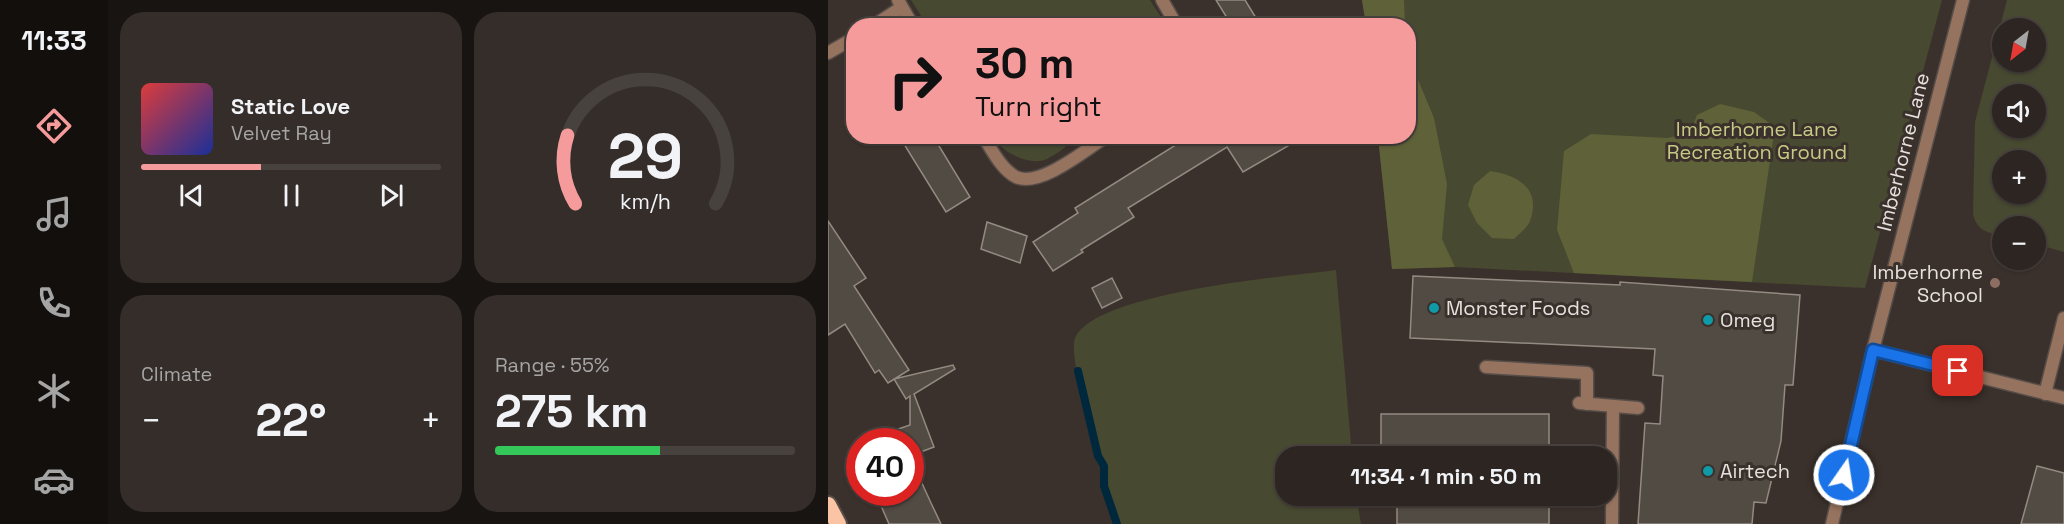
<!DOCTYPE html>
<html lang="en">
<head>
<meta charset="utf-8">
<style>
  body { margin:0; font-family:"Space Grotesk",sans-serif; background:#342d2a; color:#f1f3f6; height:100vh; display:flex; flex-direction:column; font-size:22px; white-space:nowrap }
  * { box-sizing:border-box; margin:0 }
  p { font-size:20px; color:#a6a5a5 }
  .icon { flex:none; width:33px; height:33px; fill:none; stroke:currentColor; stroke-width:2; stroke-linecap:round; stroke-linejoin:round }
  .map { position:relative; flex:1; overflow:hidden }
  .drawer { display:flex; flex-direction:column; gap:12px; padding:12px; background:#181412; width:720px }
  .drawer>* { flex:none }
  .hud { position:absolute; left:18px; top:18px; width:570px; height:126px; border-radius:24px; box-shadow:0 2px 4px #0004,0 0 0 2px #48423f; background:#f59b9b; color:#111; overflow:hidden }
  .needle { width:39px; rotate:211deg }
  .fabs { position:absolute; left:1164px; top:18px; display:grid; gap:12px }
  .fabs a { display:grid; place-items:center; width:54px; height:54px; border-radius:50%; background:#2c2521; box-shadow:0 2px 4px #0004,0 0 0 2px #48423f; font-size:30px }
  .speed { position:absolute; left:18px; top:428px; display:flex; gap:12px; font-size:30px; font-weight:700; text-align:center }
  .speed>* { display:grid; place-content:center; width:78px; height:78px; border-radius:50%; background:#2c2521; box-shadow:0 2px 4px #0004,0 0 0 2px #48423f; line-height:1 }
  .speed .limit { border:9px solid #d22; background:#fff; color:#111 }
  .pin { position:absolute; display:grid; place-items:center; width:51px; height:51px; color:#fff; margin:-26px; border-radius:12px; box-shadow:0 3px 9px #0006 }
  .me { position:absolute; width:66px; margin:-33px; rotate:13deg; stroke-linejoin:round; filter:drop-shadow(0 0 4px #0008) }
  .turn { display:flex; align-items:center; gap:21px; height:126px; padding:0 30px; font-size:27px }
  .turn .icon { width:78px; height:78px; stroke-width:2.5 }
  .turn b { display:block; font-size:42px; line-height:51px }
  .big { font-size:45px; font-weight:800; line-height:1.1 }
  .drawer .card { flex:1; display:flex; flex-direction:column; justify-content:center; gap:9px; min-width:0; padding:0 21px; border-radius:24px; background:#342d2a }
  .drawer .dial { align-items:center; gap:0 }
  .dial svg { height:156px; overflow:visible; fill:none; stroke:#48423f; stroke-width:7; stroke-linecap:round; text-anchor:middle }
  .dial text { fill:#f1f3f6; stroke:none }
  .song { display:flex; align-items:center; gap:18px }
  .cover { width:72px; height:72px; border-radius:9px; background:linear-gradient(135deg,hsl(0 70% 55%),hsl(230 70% 35%)) }
  .played { height:6px; border-radius:3px; background:linear-gradient(90deg,#f59b9b 40%,#48423f 40%) }
  .keys { display:flex; justify-content:space-around; direction:ltr }
  .heat { display:flex; justify-content:space-between; align-items:center; font-size:33px; direction:ltr }
  .charge { height:9px; border-radius:4px; background:linear-gradient(90deg,#34c759 55%,#48423f 0) }
  .drawer .tiles { flex:1; display:grid; gap:12px; grid-template-columns:repeat(2,1fr) }
  .trip { position:absolute; left:447px; top:446px; width:342px; height:60px; border-radius:24px; background:#2c2521; box-shadow:0 2px 4px #0004,0 0 0 2px #48423f; font-weight:800; line-height:60px; text-align:center }
  main { display:flex; flex:1; min-height:0 }
  .tab-bar { display:flex; flex-direction:column; width:108px; justify-content:space-around; align-items:center; background:#120f0d; color:#a6a5a5 }
  .tab-bar .icon { width:42px; height:42px }
  .tab-bar .selected { color:#f59b9b }
  .tab-bar b { font-size:27px; color:#f1f3f6 }
  .map>svg:first-child { display:block }
</style>
</head>
<body>
<main>
<nav class="tab-bar">
<b>11:33</b>
<svg class="icon selected" aria-label="directions" viewBox="0 0 24 24"><path d="M12 3l9 9-9 9-9-9zM9 14v-3h6M13 9l2 2-2 2"/></svg>
<svg class="icon" aria-label="music" viewBox="0 0 24 24"><path d="M9 18V5l10-2v13"/><circle cx="6" cy="18" r="3"/><circle cx="16" cy="16" r="3"/></svg>
<svg class="icon" aria-label="phone" viewBox="0 0 24 24"><path d="M5 4h4l2 5-3 2q2 4 5 5l2-3 5 2v4C11 20 4 13 5 4z"/></svg>
<svg class="icon" aria-label="climate" viewBox="0 0 24 24"><path d="M12 3v18M4 7l16 10M4 17L20 7"/></svg>
<svg class="icon" aria-label="car" viewBox="0 0 24 24"><path d="M5 17H2v-5l4-1 3-4h7l3 4 3 1v5h-3M9 17h6M6 11h13"/><circle cx="7" cy="17" r="2"/><circle cx="17" cy="17" r="2"/></svg>
</nav>
<section class="drawer">
<div class="tiles">
<div class="card">
<div class="song"><i class="cover"></i><div><b>Static Love</b><p>Velvet Ray</p></div></div>
<div class="played"></div>
<div class="keys"><svg class="icon" aria-label="previous" viewBox="0 0 24 24"><path d="M18 5L8 12l10 7zM5 5v14"/></svg><svg class="icon" aria-label="pause" viewBox="0 0 24 24"><path d="M8 5v14M16 5v14"/></svg><svg class="icon" aria-label="next" viewBox="0 0 24 24"><path d="M6 5l10 7-10 7zM19 5v14"/></svg></div>
</div>
<div class="card dial"><svg viewBox="0 0 100 80">
<path d="M14 69A42 42 0 1 1 86 69"/>
<path d="M14 69A42 42 0 0 1 10 34" stroke="#f59b9b"/>
<text x="50" y="56" font-size="32" font-weight="700">29</text>
<text x="50" y="72" font-size="11">km/h</text>
</svg></div>
<div class="card"><p>Climate</p>
<div class="heat"><a>−</a><b class="big">22°</b><a>+</a></div>
</div>
<div class="card"><p>Range · 55%</p><b class="big">275 km</b><div class="charge"></div></div>
</div>
</section>
<div class="map">
<svg width="1236" height="524" viewBox="0 0 1236 524">
  <rect width="100%" height="100%" fill="#3b312c"/>
  <path fill="#484931" fill-rule="evenodd" d="M83,0H322L338,25H99Z
    M534,0H1114L1037,288L627,267L564,269L550,137L580,136V26L538,25Z
    M1179,0H1236V252L1208,244V226H1174V236C1159,232 1149,231 1145,214L1147,122ZM1174,28H1208V62H1174ZM1174,94H1208V128H1174ZM1208,160V194H1174V160Z
    M165,137H251C241,143 230,154 219,159C201,167 174,152 165,137Z
    M508,270L524,456H458V495H528L533,524H289L276,486V466L270,456C264,429 244,369 246,344C249,293 465,276 508,270Z"/>
  <path fill="#5f6138" d="M534,0H576L577,25H538Z
    M581,58L606,118L619,184L614,239L627,267L564,269L550,137L580,136Z
    M892,104L926,112L947,127L924,282L746,273L729,230L736,151L763,134L839,138L862,133L869,115Z
    M662,171C689,175 714,188 702,221C700,227 691,234 686,239L664,238L649,223L640,205L646,185Z"/>
  <g fill="none" stroke-linecap="round" stroke-linejoin="round">
    <path stroke="#00283d" stroke-width="8" d="M250,371L270,456L276,466V486L289,524"/>
  </g>
  <path fill="#524b43" stroke="#938b82" stroke-width="1.5" d="M388,0H417L433,26H404Z
    M71,136H105L142,197L118,212Z
    M362,136H477L415,172L399,147L300,208L306,217L253,250L255,252L225,271L205,242L250,213L247,208Z
    M0,221L38,278L26,286L81,370L60,383L51,370L47,373L17,324L0,335Z
    M159,222L199,236L192,263L153,249Z
    M585,276L792,285V282L972,295L965,385H957L953,441L938,503L926,502L924,524H810L817,423L832,424L835,376L825,375L827,349L582,338Z
    M284,278L294,298L274,308L264,288Z
    M125,365L127,369L86,394L106,447L82,456V441H45L44,438L82,425V396L78,399L66,379Z
    M553,414H721V456H553Z
    M82,457L103,503L113,524H61L47,492H82Z
    M1209,466L1236,473V524H1193Z
    M569,495H721V524H569Z"/>
  <g fill="none" stroke-linecap="round" stroke-linejoin="round">
    <g stroke="#574d48" stroke-width="15">
      <path id="service" d="M1045,350L1236,398
        M658,367L759,373V404
        M1217,394L1236,318"/>
    </g>
    <g stroke="#574d48" stroke-width="15">
      <path id="minor" d="M70,0L85,26
        M334,0L349,26
        M45,26L74,7
        M0,53L26,38
        M155,136C164,150 173,169 188,177C212,188 259,149 279,136
        M751,403L810,408
        M784,524L785,407"/>
    </g>
    <g stroke="#574d48" stroke-width="15">
      <path id="tertiary" d="M1004,524L1045,350L1135,0"/>
    </g>
    <g stroke="#574d48" stroke-width="20">
      <path id="trunk" d="M0,505L10,524"/>
    </g>
    <use href="#service" stroke="#96735f" stroke-width="12"/>
    <use href="#minor" stroke="#96735f" stroke-width="12"/>
    <use href="#tertiary" stroke="#96735f" stroke-width="12"/>
    <use href="#trunk" stroke="#fac4a5" stroke-width="16"/>
  </g>
  <g fill="none" stroke-linecap="round" stroke-linejoin="round">
    <g stroke="#114b97" stroke-width="15">
      <path id="route" d="M1016,475L1045,350L1130,371"/>
    </g>
    <use href="#route" stroke="#1a73e8" stroke-width="10"/>
  </g>
  <circle fill="#8d6e63" stroke="#3b312c" stroke-width="2" cx="1167" cy="283" r="6"/>
  <g fill="#0f9aa8" stroke="#3b312c" stroke-width="2">
    <circle cx="606" cy="308" r="6"/>
    <circle cx="880" cy="320" r="6"/>
    <circle cx="880" cy="471" r="6"/>
  </g>
  <g text-anchor="middle" stroke-width="6" stroke-linejoin="round" paint-order="stroke">
    <g font-size="20" fill="#c7c985" stroke="#3b312c">
      <text x="929" y="136">Imberhorne Lane<tspan x="929" dy="23">Recreation Ground</tspan></text>
    </g>
    <g font-size="20" fill="#e7e1de" stroke="#3b312c">
      <text transform="translate(1075 152) rotate(-76)" y="7">Imberhorne Lane</text>
    </g>
    <g font-size="20" fill="#e7e1de" stroke="#3b312c" text-anchor="start">
      <text x="1155" y="279" text-anchor="end">Imberhorne<tspan x="1155" dy="23">School</tspan></text>
      <text x="618" y="315">Monster Foods</text>
      <text x="892" y="327">Omeg</text>
      <text x="892" y="478">Airtech</text>
    </g>
  </g>
</svg>
<div class="fabs">
<a><svg class="needle" viewBox="-14 -14 28 28"><path d="M0-13l5 13h-10z" fill="#e53935"/><path d="M0 13l5-13h-10z" fill="#a6a5a5"/></svg></a>
<a><svg class="icon" aria-label="sound" viewBox="0 0 24 24"><path d="M4 9h4l5-4v14l-5-4H4zM17 9q2 3 0 6"/></svg></a>
<a>+</a>
<a>−</a>
</div>
<div class="speed"><div class="limit">40</div></div>
<div class="pin" style="left:1130px;top:371px;background:#d93025"><svg class="icon" aria-label="arrive" viewBox="0 0 24 24"><path d="M6 21V4h12l-3 4 3 4H6"/></svg></div>
<svg class="me" style="left:1016px;top:475px" viewBox="-20 -20 40 40"><circle r="17" fill="#1a73e8" stroke="#fff" stroke-width="3"/><path d="M0-11L8 9 0 5-8 9z" fill="#fff"/></svg>
<div class="trip">11:34 · 1 min · 50 m</div>
<div class="hud">
<div class="turn"><svg class="icon" aria-label="right" viewBox="0 0 24 24"><path d="M7 20v-9h11M14 6l5 5-5 5"/></svg><div><b>30 m</b>Turn right</div></div>
</div>
</div>
</main>
</body>
</html>
